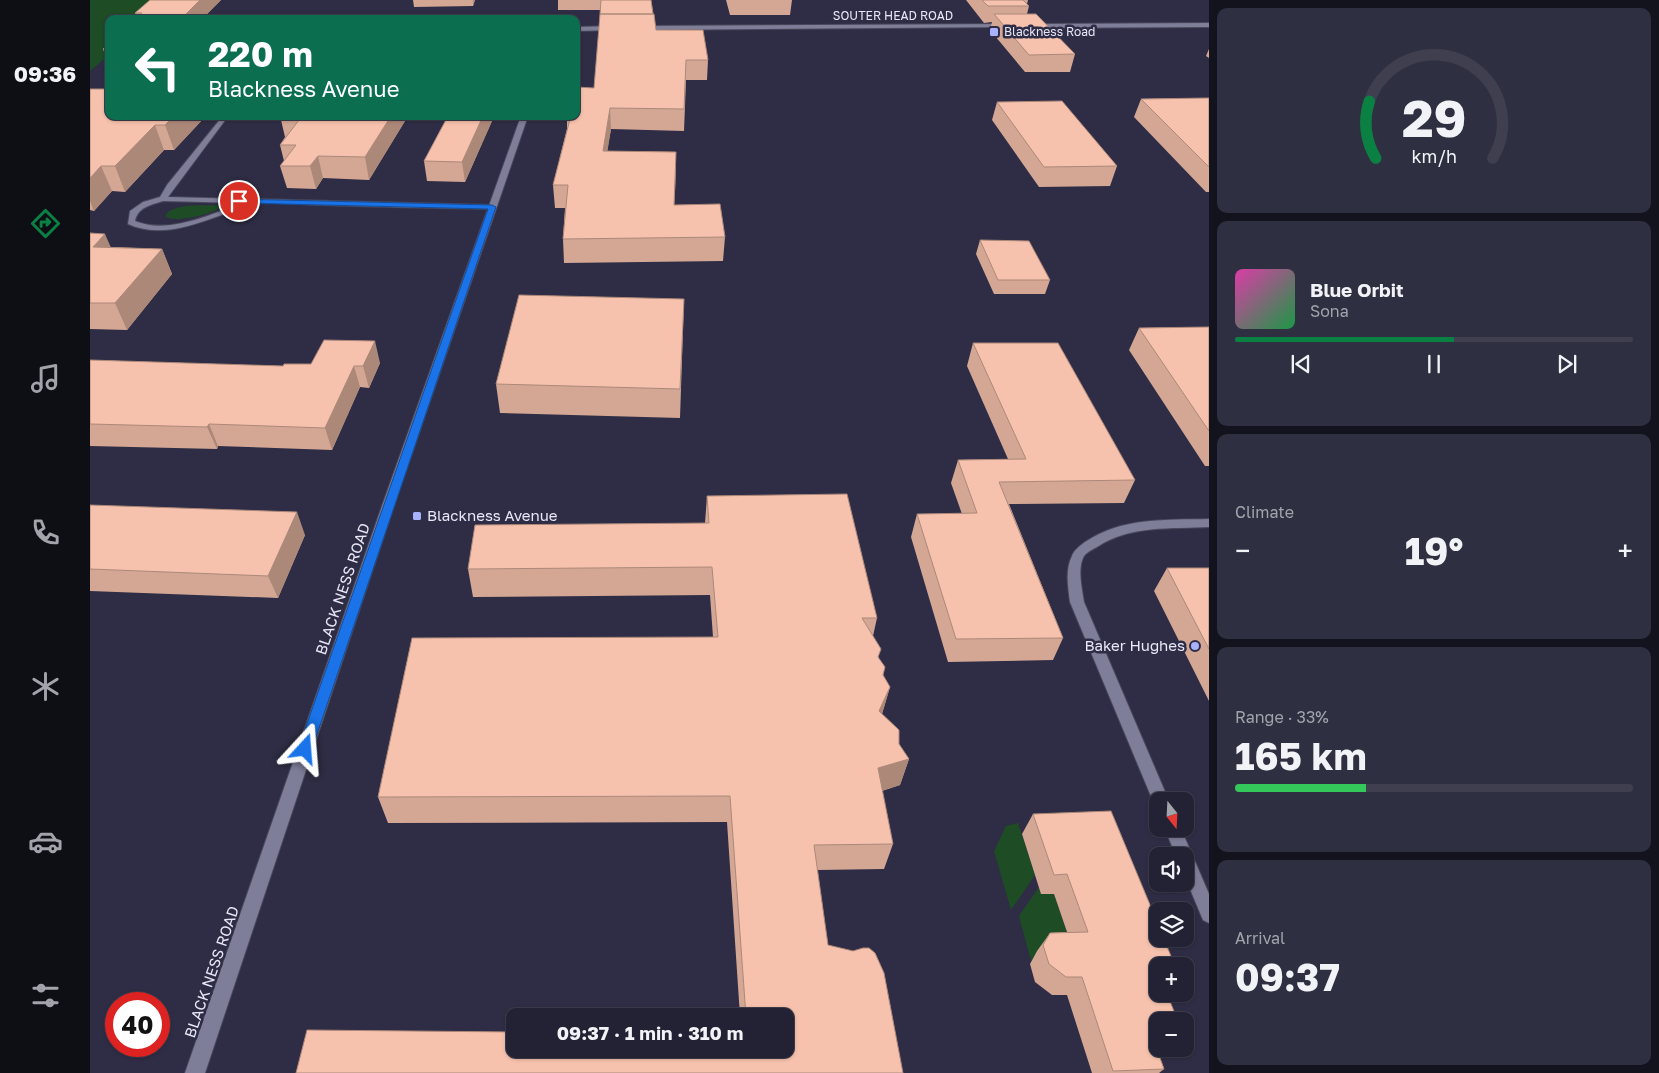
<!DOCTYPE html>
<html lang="en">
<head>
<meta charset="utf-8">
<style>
  body { margin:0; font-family:"Golos Text",sans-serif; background:#2e2f40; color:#f1f3f6; height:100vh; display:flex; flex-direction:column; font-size:19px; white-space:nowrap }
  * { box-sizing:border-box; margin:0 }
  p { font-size:16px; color:#a2a4ac }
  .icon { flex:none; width:28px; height:28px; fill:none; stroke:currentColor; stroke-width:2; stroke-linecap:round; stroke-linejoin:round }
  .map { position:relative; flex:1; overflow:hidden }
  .sheet { display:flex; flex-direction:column; gap:8px; padding:8px; background:#13131d; width:450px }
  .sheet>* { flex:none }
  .guide { position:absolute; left:15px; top:15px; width:475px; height:105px; border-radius:10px; box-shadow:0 1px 4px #0004,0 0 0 1px #3f3f4f; background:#0b6e4f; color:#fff; overflow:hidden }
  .needle { width:32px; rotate:162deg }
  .tools { position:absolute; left:1059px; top:792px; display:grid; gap:10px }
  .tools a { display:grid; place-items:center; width:45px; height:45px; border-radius:10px; background:#222234; box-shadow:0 1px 4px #0004,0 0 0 1px #3f3f4f; font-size:25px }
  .speed { position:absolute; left:15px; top:992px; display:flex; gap:10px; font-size:25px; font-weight:700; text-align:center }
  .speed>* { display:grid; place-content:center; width:65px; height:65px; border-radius:50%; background:#222234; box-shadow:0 1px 4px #0004,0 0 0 1px #3f3f4f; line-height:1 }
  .speed .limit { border:8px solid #d22; background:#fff; color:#111 }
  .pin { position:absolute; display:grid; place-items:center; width:42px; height:42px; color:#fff; margin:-21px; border:2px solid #fff; border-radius:50%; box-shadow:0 1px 5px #0007 }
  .me { position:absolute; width:55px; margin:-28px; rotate:19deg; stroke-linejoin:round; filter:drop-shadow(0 0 4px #0008) }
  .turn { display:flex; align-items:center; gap:18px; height:105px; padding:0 20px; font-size:22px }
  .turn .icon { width:65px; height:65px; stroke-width:2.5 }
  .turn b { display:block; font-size:35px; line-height:42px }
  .big { font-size:38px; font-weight:700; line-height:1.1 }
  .sheet .tile { flex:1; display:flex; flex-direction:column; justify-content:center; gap:8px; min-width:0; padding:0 18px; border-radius:10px; background:#2e2f40 }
  .sheet .dial { align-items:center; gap:0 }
  .dial svg { height:130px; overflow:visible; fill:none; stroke:#3f3f4f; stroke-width:7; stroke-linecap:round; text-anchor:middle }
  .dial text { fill:#f1f3f6; stroke:none }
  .song { display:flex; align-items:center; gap:15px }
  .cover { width:60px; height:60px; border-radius:8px; background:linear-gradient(135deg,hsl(320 70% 55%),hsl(140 70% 35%)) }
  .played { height:5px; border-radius:2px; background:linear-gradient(90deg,#0b8043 55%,#3f3f4f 55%) }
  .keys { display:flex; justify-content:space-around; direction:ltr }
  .heat { display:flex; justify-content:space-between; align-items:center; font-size:28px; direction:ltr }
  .charge { height:8px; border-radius:4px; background:linear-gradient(90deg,#34c759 33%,#3f3f4f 0) }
  .trip { position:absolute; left:416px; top:1008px; width:288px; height:50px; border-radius:10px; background:#222234; box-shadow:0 1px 4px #0004,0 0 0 1px #3f3f4f; font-weight:700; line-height:50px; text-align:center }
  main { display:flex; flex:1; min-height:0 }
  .menu { display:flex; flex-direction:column; width:90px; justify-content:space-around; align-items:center; background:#0e0e15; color:#a2a4ac }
  .menu .icon { width:35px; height:35px }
  .menu .current { color:#0b8043 }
  .menu b { font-size:22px; color:#f1f3f6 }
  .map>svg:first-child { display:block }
</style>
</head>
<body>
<main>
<nav class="menu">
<b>09:36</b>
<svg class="icon current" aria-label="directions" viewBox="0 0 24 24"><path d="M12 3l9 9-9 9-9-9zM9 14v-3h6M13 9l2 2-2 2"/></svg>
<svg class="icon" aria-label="music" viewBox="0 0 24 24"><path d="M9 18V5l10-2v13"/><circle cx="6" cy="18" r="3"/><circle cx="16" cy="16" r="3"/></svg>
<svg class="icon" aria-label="phone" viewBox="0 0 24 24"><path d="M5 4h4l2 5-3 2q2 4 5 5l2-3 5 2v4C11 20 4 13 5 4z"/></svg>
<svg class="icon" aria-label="climate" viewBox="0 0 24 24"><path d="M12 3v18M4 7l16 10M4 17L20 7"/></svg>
<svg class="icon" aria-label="car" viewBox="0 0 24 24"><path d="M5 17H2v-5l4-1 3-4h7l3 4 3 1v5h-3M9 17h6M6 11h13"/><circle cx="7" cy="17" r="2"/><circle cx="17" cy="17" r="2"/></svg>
<svg class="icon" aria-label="filters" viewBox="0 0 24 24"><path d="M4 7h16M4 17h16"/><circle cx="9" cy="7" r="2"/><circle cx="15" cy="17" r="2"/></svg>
</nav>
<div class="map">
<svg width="1119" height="1073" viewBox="0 0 1119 1073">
  <rect width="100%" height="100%" fill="#2e2d45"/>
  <path fill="#1e4c25" d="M0,0H85L63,19H19V55L0,71Z
    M123,205L129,206L130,208C121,214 83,224 75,216C83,203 109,206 123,205Z
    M928,823L945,875L921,910L904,851L916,826Z
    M949,887L964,894L983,951H947L941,961L929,916Z"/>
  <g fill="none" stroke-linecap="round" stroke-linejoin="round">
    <g stroke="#49475b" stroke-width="2">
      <path id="minor" d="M135,116L136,119L78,197L402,205L406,207L402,209C345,208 288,207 231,205C214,205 182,201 166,204C124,214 81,243 38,224L40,211L53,202L70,197L77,185L132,117ZM73,201L153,203C121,214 78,235 45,221C48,207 61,205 73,201Z
        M1119,519V527C1082,529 1039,525 1007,547C1003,549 997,552 994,556C987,568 992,589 994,602L1079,801H1068V807L1063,801L980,602C978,587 975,570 982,556C984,550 990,546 995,542C1032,517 1077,520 1119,519Z
        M1075,829H1091L1119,894V923L1113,920L1095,877V856H1086Z"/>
    </g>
    <g stroke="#49475b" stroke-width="2">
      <path id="tertiary" d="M1119,23V27L942,28L939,26L942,24Z
        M917,24L919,27L549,30L546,28L549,26Z
        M486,27L524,26L527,28L524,30L486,31Z
        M431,116H438L304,506L115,1073H95L292,506Z"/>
    </g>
    <use href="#minor" fill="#7e7e99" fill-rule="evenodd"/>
    <use href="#tertiary" fill="#7e7e99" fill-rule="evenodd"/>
  </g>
  <path fill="#d4a795" d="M131,0L112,19H46L47,18L45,13Z
    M323,0H385L383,6L324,7Z
    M468,0H561L566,30L618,60L617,80H596L594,131L521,129L517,151L586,152L584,205L635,237L633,261L474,263L473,239L475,208H465L463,185L477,129V119L504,88L511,10H468Z
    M636,0H702L700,15H640Z
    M876,0H938L937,4L939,6L937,14L985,54L980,72H935L900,30L902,22L894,23Z
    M19,44V65L13,49Z
    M1119,49V58L1116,56Z
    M0,89L19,116H113L114,118L84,150H74L35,192L22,191L4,211L0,210Z
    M1119,98V192H1116L1044,117L1051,99Z
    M907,102L1027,166L1020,186L949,187L902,120Z
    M318,116L279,180L233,178L226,189L197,188L190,166L194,161L190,145L195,137L191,120Z
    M358,116H401L402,121L375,182L337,181L334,161Z
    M0,233L21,247L72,249L82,274L37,330L0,329Z
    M890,240L960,280L955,294H904L886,254Z
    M594,299L590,418L410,413L406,384Z
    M1119,327V466H1115L1039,350L1049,328Z
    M883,343L1045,480L1034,503L919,504L973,638L963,660L858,662L821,537L827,514H872L861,483L868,460L918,459L877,366Z
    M0,360L193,366L290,363L279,388L270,387L242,450L128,446L127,449L0,446Z
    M617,496L787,618L783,636L793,675L800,687L792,714L809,744L819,759L810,785L792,791L803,844L794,869L728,870L695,1049V1016H650L637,822L298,823L288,797L623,637L620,595L383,597L378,569L615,523Z
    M0,505L215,535L188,598L0,591Z
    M1077,568H1119V701L1064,591Z
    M943,814L1068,966V1047H1066L1074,1069L1069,1073H1002L977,995H962L945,982L940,964L947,951L960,933L977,932L964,894H951L932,834Z"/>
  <path fill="#ac8879" d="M110,0H131L112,19H91Z
    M383,0H385L383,6Z
    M520,108L521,129L514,173L513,151Z
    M84,116H113L114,118L84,150L75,125Z
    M301,116H318L279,180L275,157Z
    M393,116H401L402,121L375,182L372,162Z
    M65,125L74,150L35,192L25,166Z
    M586,152V174L583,228L584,205Z
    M228,156L233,178L226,189L220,166Z
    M11,166L22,191L4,211L0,201V178Z
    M15,234L26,259L3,247Z
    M72,249L82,274L37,330L25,303Z
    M285,341L290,363L279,388L273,366Z
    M264,366L270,387L242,450L235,428Z
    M119,424L128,446L127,449L117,427Z
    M207,512L215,535L188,598L178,576Z
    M800,687L792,714L789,711Z
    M819,759L810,785L779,795L788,768Z"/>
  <path fill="#f6c2ad" stroke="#ac8879" d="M60,0H110L91,19H46L52,13H45Z
    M511,0H561L563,14H510Z
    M892,0H933L939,6H898Z
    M510,14H564L566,30H613L618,60H596L594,109L520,108L513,151L586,152L584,205L630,204L635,237L473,239L478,185H463L480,119H477V116H486V87L504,88Z
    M904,14H946L985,54L939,55Z
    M19,44V49H13Z
    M0,89H19V116H84L75,125H65L25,166H11L0,178Z
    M1119,98V167L1051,99Z
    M972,101L1027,166L954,167L907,102Z
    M194,116H301L275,157L228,156L220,166H190L206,145H190L209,120H191Z
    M358,116H393L372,162L334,161Z
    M0,233L15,234L3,247L72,249L25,303H0Z
    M890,240L939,241L960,280H908Z
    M429,295L594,299L590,389L406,384Z
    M1119,327V431L1049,328Z
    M234,340L285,341L273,366H264L235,428L119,424L117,427L0,424V360L193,366L194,364H221Z
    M883,343H968L1045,480L909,482L973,638L866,639L827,514L887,513L868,460L936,459Z
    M757,494L787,618H772L791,649L788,657L795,667L793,675L800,687L789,711L809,730V744L819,759L788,768L803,844L724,845L738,945L763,951L773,948H779L785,953L794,973L813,1073H206L217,1030L425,1032V1049H695V1016H656L640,796L288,797L322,638L628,637L622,567L378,569L385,525L619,523L617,496Z
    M0,505L207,512L178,576L0,569Z
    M1077,568H1119V649Z
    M1021,811L1068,924V939H1074L1085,966H1068V994H1077L1088,1021H1068V1030H1060L1074,1069L1023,1071L992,977H976L959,964L953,945L960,933L998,932L977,874L964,875L943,814Z"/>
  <path fill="#1a73e8" stroke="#114b97" d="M146,199L402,205L406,207L222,749L220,753L215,755L210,753L208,749L398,209L149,203L145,201Z"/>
  <g fill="#a7b1fc" stroke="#2e2d45" stroke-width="2">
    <rect x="899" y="27" width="10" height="10" rx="2.5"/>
    <rect x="322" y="511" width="10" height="10" rx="2.5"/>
    <circle cx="1105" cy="646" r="5"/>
  </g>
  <g text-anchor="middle" stroke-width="5" stroke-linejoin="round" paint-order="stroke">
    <g font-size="12" fill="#e7e7f7" stroke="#2e2d45">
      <text x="803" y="20">SOUTER HEAD ROAD</text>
    </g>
    <g font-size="12" fill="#e7e7f7" stroke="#2e2d45" text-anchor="start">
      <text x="914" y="36">Blackness Road</text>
    </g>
    <g font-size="15" fill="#e7e7f7" stroke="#2e2d45" text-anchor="start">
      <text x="337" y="521">Blackness Avenue</text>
      <text x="1095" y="651" text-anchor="end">Baker Hughes</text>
    </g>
    <g font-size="15" fill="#e7e7f7" stroke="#2e2d45">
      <text transform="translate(253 589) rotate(-71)" y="5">BLACK NESS ROAD</text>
      <text transform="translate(122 972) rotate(-71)" y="5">BLACK NESS ROAD</text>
    </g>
  </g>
</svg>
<div class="tools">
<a><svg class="needle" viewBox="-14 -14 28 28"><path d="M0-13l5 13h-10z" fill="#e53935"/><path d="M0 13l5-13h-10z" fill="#a2a4ac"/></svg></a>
<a><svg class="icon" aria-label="sound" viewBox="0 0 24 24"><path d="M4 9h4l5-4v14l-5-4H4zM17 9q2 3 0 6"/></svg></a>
<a><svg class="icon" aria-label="layers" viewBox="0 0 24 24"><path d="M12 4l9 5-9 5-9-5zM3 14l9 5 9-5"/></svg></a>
<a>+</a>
<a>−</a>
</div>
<div class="speed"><div class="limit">40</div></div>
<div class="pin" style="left:149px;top:201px;background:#d93025"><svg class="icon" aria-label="arrive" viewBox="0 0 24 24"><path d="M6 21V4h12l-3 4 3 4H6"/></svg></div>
<svg class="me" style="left:215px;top:749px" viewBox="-20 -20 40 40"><path d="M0-17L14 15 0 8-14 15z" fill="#1a73e8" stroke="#fff" stroke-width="4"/></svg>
<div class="trip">09:37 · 1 min · 310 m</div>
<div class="guide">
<div class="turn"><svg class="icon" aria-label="left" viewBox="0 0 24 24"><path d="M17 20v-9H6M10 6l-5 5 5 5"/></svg><div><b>220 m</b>Blackness Avenue</div></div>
</div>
</div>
<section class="sheet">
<div class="tile dial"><svg viewBox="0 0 100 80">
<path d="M14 69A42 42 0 1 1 86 69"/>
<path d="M14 69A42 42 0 0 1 10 34" stroke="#0b8043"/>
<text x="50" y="56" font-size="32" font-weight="700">29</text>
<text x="50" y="72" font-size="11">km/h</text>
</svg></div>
<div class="tile">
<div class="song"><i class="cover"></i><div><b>Blue Orbit</b><p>Sona</p></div></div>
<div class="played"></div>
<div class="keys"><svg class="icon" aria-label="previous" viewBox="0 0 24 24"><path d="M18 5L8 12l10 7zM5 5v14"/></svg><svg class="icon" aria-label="pause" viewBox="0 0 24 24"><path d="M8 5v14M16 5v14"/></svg><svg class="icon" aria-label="next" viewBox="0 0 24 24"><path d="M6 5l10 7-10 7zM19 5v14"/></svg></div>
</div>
<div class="tile"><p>Climate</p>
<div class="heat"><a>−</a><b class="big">19°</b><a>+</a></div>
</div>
<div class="tile"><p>Range · 33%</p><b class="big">165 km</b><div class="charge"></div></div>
<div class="tile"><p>Arrival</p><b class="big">09:37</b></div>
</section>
</main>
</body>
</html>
